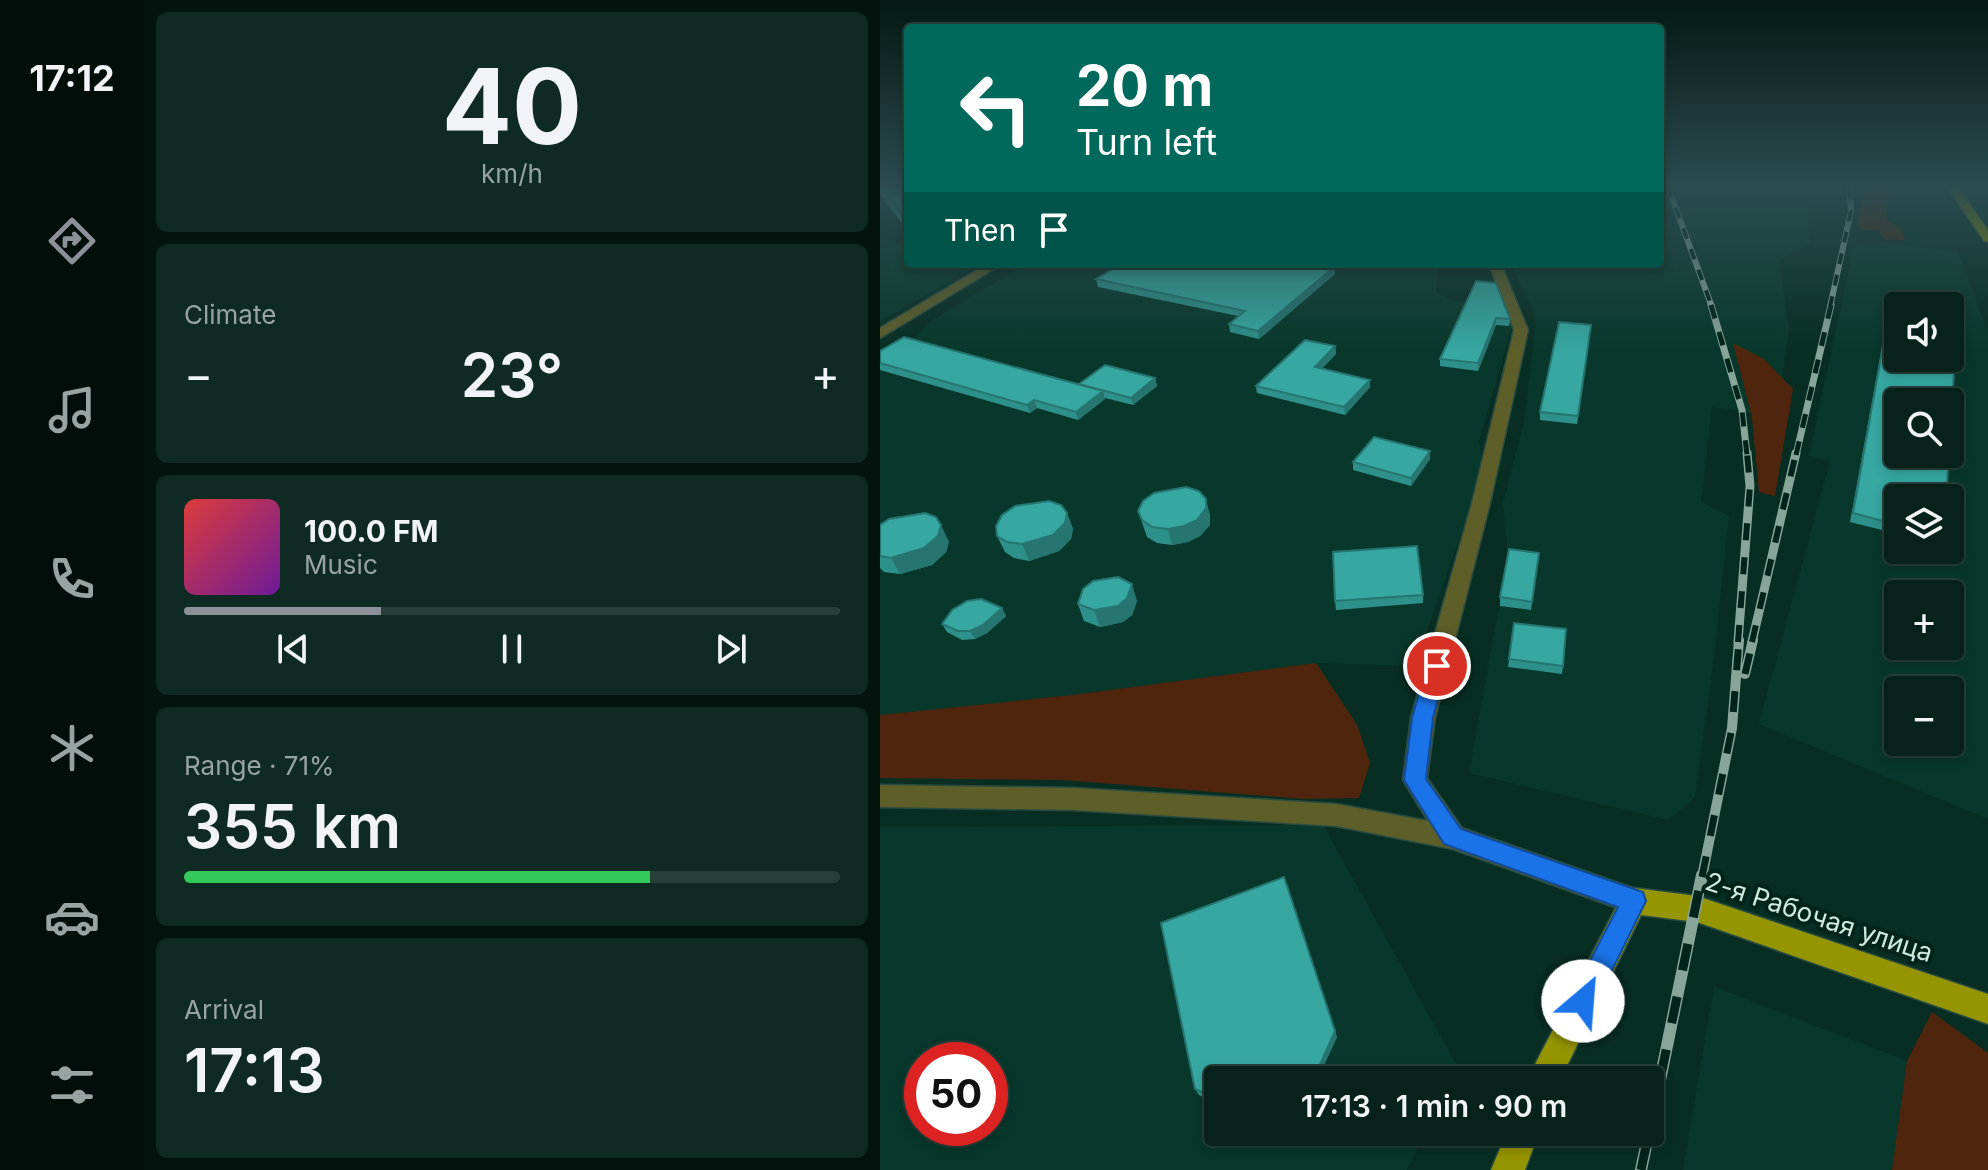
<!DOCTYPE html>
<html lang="en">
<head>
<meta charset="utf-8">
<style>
  body { margin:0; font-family:Inter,sans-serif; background:#0f2a23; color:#f1f3f6; height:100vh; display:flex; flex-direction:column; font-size:30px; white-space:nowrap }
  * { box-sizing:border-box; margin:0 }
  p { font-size:26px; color:#98a4a2 }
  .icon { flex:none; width:44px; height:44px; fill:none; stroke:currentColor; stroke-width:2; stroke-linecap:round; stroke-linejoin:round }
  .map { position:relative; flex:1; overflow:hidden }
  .drawer { display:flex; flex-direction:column; gap:12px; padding:12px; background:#03130e; width:736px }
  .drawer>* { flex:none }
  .hud { position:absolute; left:24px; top:24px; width:760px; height:244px; border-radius:8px; box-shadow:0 4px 12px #0003,0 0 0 2px #273f39; background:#00695c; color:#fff; overflow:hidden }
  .tools { position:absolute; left:1004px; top:292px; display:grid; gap:16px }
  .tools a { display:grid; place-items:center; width:80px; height:80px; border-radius:8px; background:#06221a; box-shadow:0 4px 12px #0003,0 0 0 2px #273f39; font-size:40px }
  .speed { position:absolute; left:24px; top:1042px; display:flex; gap:16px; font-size:40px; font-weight:700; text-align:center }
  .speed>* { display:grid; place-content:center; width:104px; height:104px; border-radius:50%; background:#06221a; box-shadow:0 4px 12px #0003,0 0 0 2px #273f39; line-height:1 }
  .speed .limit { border:12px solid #d22; background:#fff; color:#111 }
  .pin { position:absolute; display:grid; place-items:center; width:68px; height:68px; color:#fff; margin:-34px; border:4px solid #fff; border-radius:50%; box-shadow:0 2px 8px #0007 }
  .me { position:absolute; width:88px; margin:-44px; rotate:27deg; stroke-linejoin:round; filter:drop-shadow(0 0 6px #0008) }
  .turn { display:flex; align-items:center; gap:28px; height:168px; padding:0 40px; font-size:36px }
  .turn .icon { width:104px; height:104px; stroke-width:2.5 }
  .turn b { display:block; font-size:56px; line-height:68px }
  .then { display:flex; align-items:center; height:76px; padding:0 40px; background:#0003; gap:16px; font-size:30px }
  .big { font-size:60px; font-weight:600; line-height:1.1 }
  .drawer .widget { flex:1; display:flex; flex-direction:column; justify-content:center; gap:12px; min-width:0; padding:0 28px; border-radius:12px; background:#0f2a23 }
  .drawer .dial { align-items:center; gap:0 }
  .dial b { font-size:104px; line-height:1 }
  .song { display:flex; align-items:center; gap:24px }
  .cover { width:96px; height:96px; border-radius:12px; background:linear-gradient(135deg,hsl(0 70% 55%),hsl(280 70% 35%)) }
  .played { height:8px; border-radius:4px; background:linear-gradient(90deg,#8c9099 30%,#273f39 30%) }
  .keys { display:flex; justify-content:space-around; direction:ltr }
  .heat { display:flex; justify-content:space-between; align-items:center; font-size:44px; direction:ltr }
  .charge { height:12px; border-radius:6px; background:linear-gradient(90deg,#34c759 71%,#273f39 0) }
  .trip { position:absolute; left:324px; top:1066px; width:460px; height:80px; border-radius:8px; background:#06221a; box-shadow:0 4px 12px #0003,0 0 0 2px #273f39; font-weight:600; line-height:80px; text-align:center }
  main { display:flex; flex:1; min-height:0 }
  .tabs { display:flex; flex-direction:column; width:144px; justify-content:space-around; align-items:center; background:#020e0a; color:#98a4a2 }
  .tabs .icon { width:56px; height:56px }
  .tabs .selected { color:#8c9099 }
  .tabs b { font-size:36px; color:#f1f3f6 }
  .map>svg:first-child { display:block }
</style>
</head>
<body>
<main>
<nav class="tabs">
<b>17:12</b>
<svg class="icon selected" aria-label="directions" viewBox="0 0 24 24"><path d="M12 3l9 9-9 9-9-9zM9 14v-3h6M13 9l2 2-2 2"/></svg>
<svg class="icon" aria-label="music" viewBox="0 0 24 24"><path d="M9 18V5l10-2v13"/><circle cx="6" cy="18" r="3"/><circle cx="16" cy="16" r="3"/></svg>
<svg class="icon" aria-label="phone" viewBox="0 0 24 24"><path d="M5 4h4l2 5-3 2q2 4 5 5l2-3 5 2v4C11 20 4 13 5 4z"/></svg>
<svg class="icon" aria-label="climate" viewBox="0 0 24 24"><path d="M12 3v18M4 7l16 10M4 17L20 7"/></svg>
<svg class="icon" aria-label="car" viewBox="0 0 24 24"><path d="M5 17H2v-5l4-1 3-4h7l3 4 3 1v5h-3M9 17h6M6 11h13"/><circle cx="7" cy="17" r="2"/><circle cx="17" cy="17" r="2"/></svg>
<svg class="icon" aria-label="filters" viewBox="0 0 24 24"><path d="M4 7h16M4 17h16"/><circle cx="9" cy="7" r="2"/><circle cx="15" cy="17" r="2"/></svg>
</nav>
<section class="drawer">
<div class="widget dial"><b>40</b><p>km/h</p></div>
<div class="widget"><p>Climate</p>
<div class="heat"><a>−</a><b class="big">23°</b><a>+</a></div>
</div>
<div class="widget">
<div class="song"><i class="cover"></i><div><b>100.0 FM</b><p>Music</p></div></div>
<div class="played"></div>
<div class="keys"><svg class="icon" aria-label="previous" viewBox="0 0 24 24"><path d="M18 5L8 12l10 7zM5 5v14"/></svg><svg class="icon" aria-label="pause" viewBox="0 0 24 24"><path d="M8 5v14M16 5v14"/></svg><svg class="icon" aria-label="next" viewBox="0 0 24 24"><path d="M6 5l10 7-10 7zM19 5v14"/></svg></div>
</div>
<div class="widget"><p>Range · 71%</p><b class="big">355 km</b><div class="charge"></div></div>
<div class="widget"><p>Arrival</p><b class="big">17:13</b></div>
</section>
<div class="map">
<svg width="1108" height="1170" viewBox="0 0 1108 1170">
  <rect width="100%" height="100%" fill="#082e23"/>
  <path fill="#08382b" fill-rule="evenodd" d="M780,187H915L914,192L929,196L930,243L899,260L909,328L900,395L890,415L832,407L821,502L849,516L834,657L815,797L788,820L589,773L628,557L623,503L644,421L656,323L652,307L630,264H780Z
    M28,242V264H101L0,321V248Z
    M992,242L1078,251L1108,332V819L879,724L950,461L929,456L973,250L977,245ZM1018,306H1070V358H1018ZM1018,402H1070V454H1018ZM1018,498H1070V550H1018ZM1018,594H1070V646H1018ZM1018,690H1070V742H1018Z
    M145,264H568L559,265L556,292L571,300L589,302L596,288L620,291L632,327L599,441L603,460L591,505L535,666L436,663L192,695L0,715V361L28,345L51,321Z
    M443,825L577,1066L570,1080H338V1132H545L527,1170H0V827ZM42,1060H110V1128H42Z
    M834,987L1027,1061L1012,1170H803Z"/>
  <path fill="#4f260d" d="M984,187H1014L1006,204L1007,221L1020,227L1025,240L1004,239L998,230H981L977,224Z
    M853,343L884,359L913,389L895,496L879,492L872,418Z
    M436,663L477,725L490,763L479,798L424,799L183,780L0,778V715L192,695Z
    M1052,1012L1108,1053V1170H1012L1027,1061Z"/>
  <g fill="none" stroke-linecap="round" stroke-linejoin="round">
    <g stroke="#284c41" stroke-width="3">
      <path id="minor" d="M107,264H122L0,338V328Z
        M609,264H621L648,330L610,503L555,718L547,778L582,828L764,892L768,901L764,910L754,914L573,849L456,826L193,810L0,807V785L193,788L456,804L548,821L523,780L531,718L592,503L634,330Z"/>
    </g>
    <g stroke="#284c41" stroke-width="3">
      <path id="major" d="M1067,187H1078L1108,230V242L1104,241Z
        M754,888L817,896L1108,994V1024L817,922L761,915L680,1080H647L744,892Z
        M627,1132H659L645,1170H611Z"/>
    </g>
    <use href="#minor" fill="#5e5e29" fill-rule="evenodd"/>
    <use href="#major" fill="#959502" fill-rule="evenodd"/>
    <g stroke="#88a59a" stroke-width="6">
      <path id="rail-far4" d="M788,187L832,307
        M950,307L971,211L969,187"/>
    </g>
    <g stroke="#88a59a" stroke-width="7">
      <path id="rail-far3" d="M831,305L862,410L867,455
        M916,455L951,305"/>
    </g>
    <g stroke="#88a59a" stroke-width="9">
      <path id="rail-far2" d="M858,642L870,486L867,453
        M872,642L916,453"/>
    </g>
    <g stroke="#88a59a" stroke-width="10">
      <path id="rail-far1" d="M865,674L873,640
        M822,877L852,728L859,640"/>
    </g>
    <g stroke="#88a59a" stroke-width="12">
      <path id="rail" d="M770,1129L822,875
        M761,1170L769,1132"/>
    </g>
    <use href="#rail-far4" stroke="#002419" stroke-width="4" stroke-dasharray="11" stroke-linecap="butt"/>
    <use href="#rail-far3" stroke="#002419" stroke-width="5" stroke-dasharray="14" stroke-linecap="butt"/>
    <use href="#rail-far2" stroke="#002419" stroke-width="6" stroke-dasharray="17" stroke-linecap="butt"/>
    <use href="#rail-far1" stroke="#002419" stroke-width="7" stroke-dasharray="21" stroke-linecap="butt"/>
    <use href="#rail" stroke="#002419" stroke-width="9" stroke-dasharray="27" stroke-linecap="butt"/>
  </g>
  <path fill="#2e908a" d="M0,187H28V231L0,195Z
    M454,267L455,274L379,339L350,332L349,324L358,316L218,287L216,279Z
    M596,281L630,319L629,326L616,325L598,371L560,366V359Z
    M711,325L697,424L660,420V412Z
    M1004,340L1018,498V534L970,522L1002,347Z
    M455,346L456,354L442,368L490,380V387L465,415L377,393L376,386Z
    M0,351L200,385L199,384L275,378L277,386L253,405L225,398V399L198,420L157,408L150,413L0,370Z
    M550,451V459L531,486L473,470V462Z
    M258,511L330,515V525L320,536L308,542L292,545L277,543L267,537Z
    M187,513L193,529L191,539L179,551L149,561L134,558L125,552L117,536Z
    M0,525L69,542L66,552L52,565L20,574L4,572L0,568Z
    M659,553L651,610L620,606V597Z
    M543,595V603L456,610L455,601Z
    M257,601L252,615L243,622L220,627L204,621L198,604Z
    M122,608L126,616L107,633L95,639L82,640L67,632L62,624Z
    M634,623L683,666L682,674L628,667Z
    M455,1031L457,1037L437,1080H338V1104L319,1095L315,1089Z"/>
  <path fill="#267571" d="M454,267L455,274L379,339L378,331Z
    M616,318V325L598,371V363Z
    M455,346L456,354L436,375L435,367Z
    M275,378L277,386L253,405L251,398Z
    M490,380V387L465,415L464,407Z
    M223,391L225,399L198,420L196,412Z
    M154,400L157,408L150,413L147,405Z
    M550,451V459L531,486V478Z
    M326,499L330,515V525L320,536L308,542L292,545L288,529Z
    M187,513L193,529L191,539L179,551L149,561L142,544Z
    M61,525L69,542L66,552L52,565L20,574L11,558Z
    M252,584L257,601L252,615L243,622L220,627L214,610Z
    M122,608L126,616L107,633L95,639L90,631Z
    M455,1031L457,1037L437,1080H430Z"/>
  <path fill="#36a7a1" stroke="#267571" stroke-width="2" d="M1,187H28V221Z
    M241,264H441L454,267L378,331L349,324L365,311L216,279Z
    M596,281L616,283L630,319L616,318L598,363L560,359Z
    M679,322L711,325L698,416L660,412Z
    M24,337L223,391L196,412L154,400L147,405L0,363V351Z
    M425,340L455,346L435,367L490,380L464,407L376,386Z
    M1004,340L1018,343V358H1070V353L1075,354L1070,437V402H1018V454H1069L1066,498H1018V525L973,513Z
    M225,365L275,378L251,398L199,384Z
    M494,437L550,451L531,478L473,462Z
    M306,487L319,491L326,499V508L317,520L304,526L288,529L272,527L262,520L258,511L263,501L274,493Z
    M169,501L181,505L187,513L185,523L173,535L142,544L127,542L117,536L116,526L122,515L135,506Z
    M45,513L56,517L61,525L58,536L44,548L11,558L0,556V525L9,519Z
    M537,546L543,595L455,601L453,552Z
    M629,549L659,553L652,602L620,597Z
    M238,577L252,584L247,598L238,606L214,610L198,604L203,589L213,581Z
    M101,599L122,608L103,625L90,631H78L62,624L72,610L87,601Z
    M634,623L686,629L683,666L629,659Z
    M404,877L455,1031L434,1078L430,1080H338V1100L315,1089L281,923Z"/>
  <linearGradient id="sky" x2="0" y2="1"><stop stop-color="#041913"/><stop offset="0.53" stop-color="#2c4c50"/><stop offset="1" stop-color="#2c4c50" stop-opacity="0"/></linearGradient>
  <rect width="1108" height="351" fill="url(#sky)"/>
  <path fill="#1a73e8" stroke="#114b97" stroke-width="2" d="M557,659L564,661L567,666L553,718L546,779L581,829L763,892L766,901L712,1011L703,1015L693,1011L689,1001L738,907L564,844L524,780L532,718L547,666L550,661Z"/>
  <g text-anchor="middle" stroke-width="8" stroke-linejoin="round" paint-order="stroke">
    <g font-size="26" fill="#d0e8de" stroke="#002419">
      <text transform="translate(939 917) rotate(18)" y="9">2-я Рабочая улица</text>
    </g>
  </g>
</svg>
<div class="tools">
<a><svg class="icon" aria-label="sound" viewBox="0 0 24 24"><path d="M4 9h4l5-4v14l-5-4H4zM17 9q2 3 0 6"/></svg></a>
<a><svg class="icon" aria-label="search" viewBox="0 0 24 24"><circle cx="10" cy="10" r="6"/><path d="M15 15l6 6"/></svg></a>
<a><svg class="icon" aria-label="layers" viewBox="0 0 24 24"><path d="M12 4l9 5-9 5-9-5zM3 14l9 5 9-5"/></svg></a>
<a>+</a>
<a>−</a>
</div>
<div class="speed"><div class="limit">50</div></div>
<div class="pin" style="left:557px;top:666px;background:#d93025"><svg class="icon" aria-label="arrive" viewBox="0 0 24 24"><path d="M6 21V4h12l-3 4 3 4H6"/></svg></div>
<svg class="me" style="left:703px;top:1001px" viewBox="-20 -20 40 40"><circle r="19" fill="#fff"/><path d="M0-13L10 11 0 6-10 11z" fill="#1a73e8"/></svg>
<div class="trip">17:13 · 1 min · 90 m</div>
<div class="hud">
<div class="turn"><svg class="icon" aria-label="left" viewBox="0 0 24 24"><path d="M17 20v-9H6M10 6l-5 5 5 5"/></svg><div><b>20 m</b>Turn left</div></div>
<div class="then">Then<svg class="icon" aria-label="arrive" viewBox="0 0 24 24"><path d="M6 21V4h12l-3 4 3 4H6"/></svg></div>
</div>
</div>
</main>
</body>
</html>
